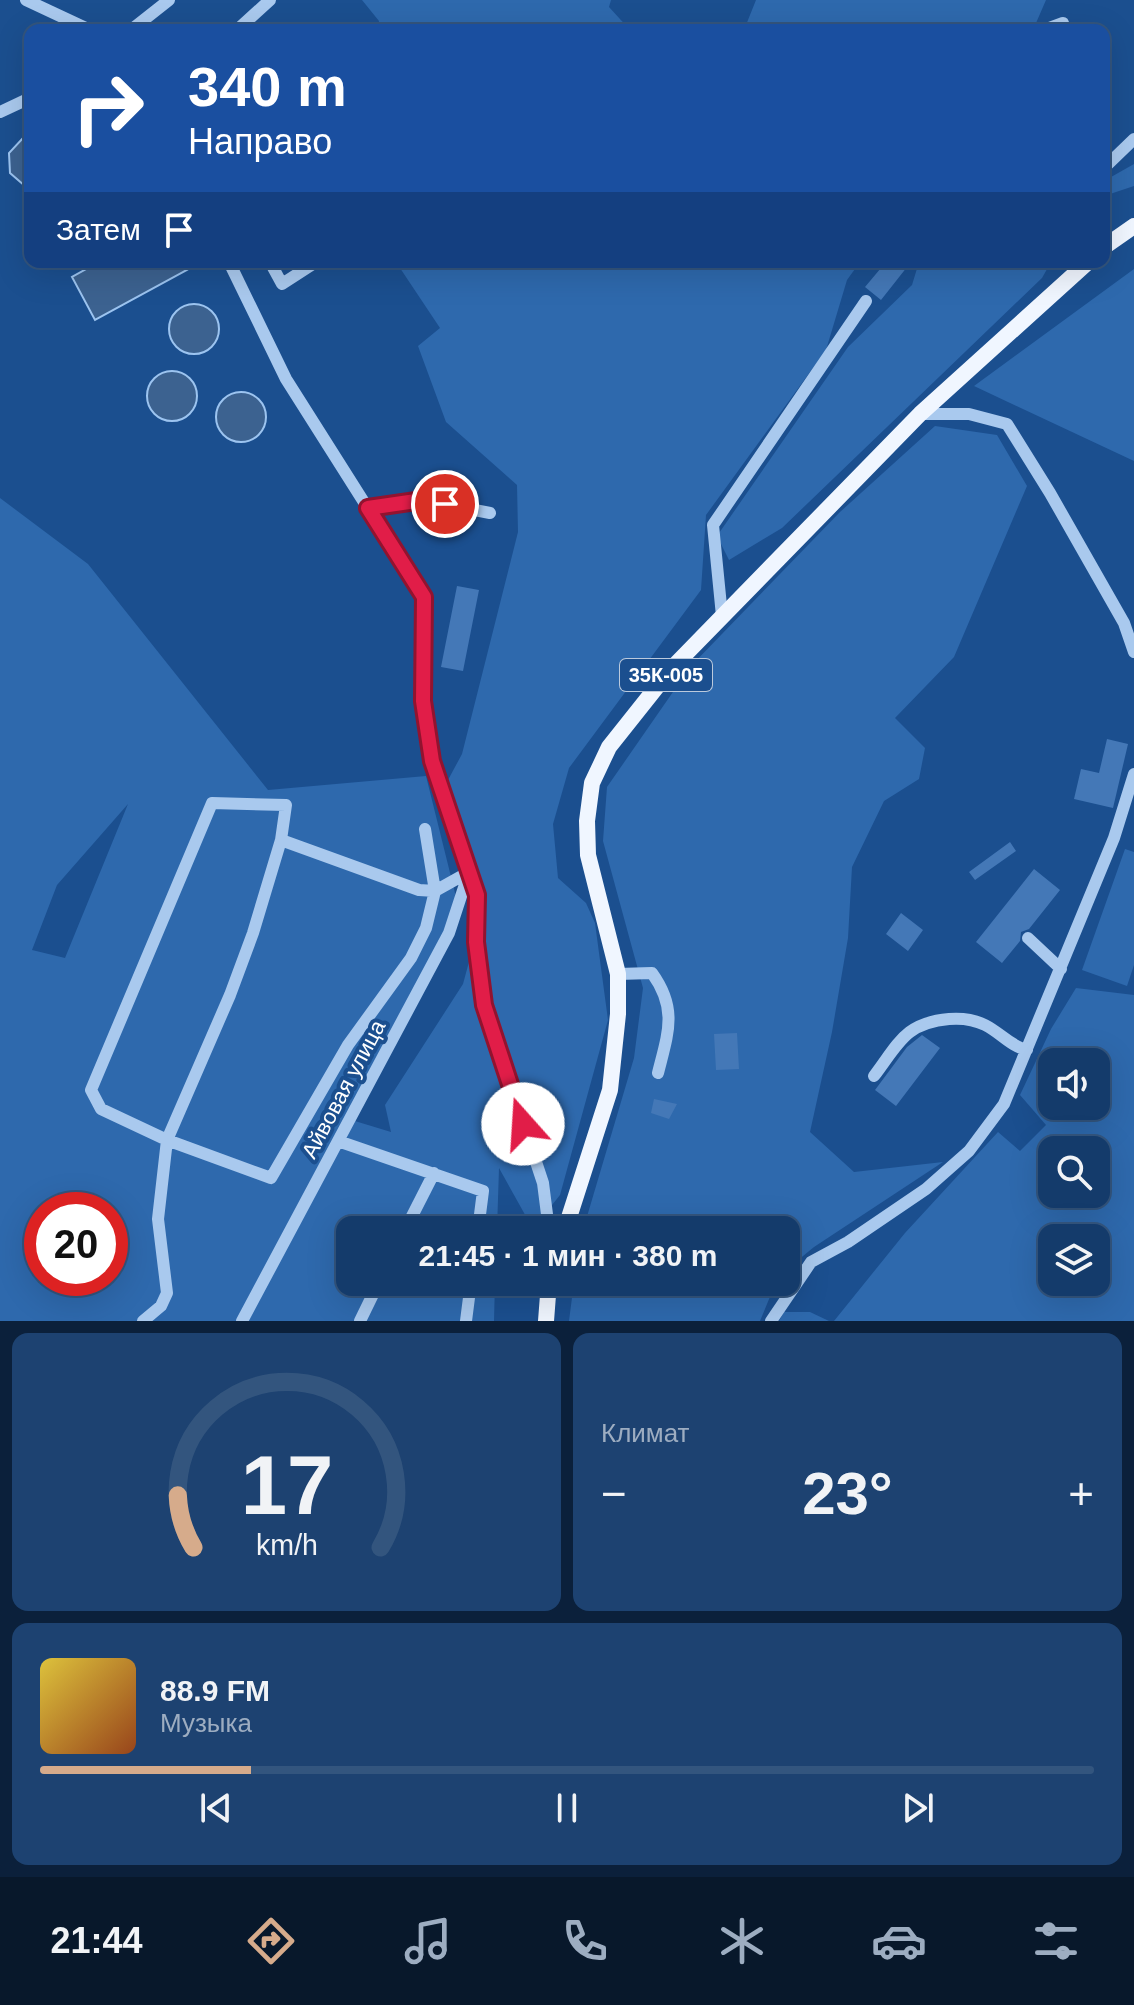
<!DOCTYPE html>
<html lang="ru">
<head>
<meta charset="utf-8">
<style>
  body { margin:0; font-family:Helvetica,sans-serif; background:#1d4271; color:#f1f3f6; height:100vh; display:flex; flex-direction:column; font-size:30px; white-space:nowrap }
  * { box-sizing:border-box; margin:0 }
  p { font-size:26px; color:#9dadc1 }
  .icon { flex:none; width:44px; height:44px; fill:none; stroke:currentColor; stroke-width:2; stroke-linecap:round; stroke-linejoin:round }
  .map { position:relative; height:1321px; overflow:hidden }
  .sheet { display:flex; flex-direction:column; gap:12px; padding:12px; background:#0b203b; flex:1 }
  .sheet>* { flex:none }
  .guide { position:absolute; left:24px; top:24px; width:1086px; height:244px; border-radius:16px; box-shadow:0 8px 32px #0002,0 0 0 2px #33557e; background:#1a4fa0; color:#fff; overflow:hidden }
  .controls { position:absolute; left:1038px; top:1048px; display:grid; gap:16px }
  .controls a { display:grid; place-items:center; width:72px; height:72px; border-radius:16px; background:#143b6b; box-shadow:0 8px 32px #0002,0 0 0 2px #33557e; font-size:40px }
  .speed { position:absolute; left:24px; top:1192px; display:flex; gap:16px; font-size:40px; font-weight:700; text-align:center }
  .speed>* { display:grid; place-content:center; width:104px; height:104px; border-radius:50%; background:#143b6b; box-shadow:0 8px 32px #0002,0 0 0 2px #33557e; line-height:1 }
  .speed .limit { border:12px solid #d22; background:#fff; color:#111 }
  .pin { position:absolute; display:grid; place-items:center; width:68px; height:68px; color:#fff; margin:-34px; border:4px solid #fff; border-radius:50%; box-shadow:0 2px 8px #0007 }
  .me { position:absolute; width:88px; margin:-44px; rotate:341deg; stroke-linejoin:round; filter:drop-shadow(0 0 6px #0008) }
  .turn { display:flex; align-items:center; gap:28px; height:168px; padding:0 32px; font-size:36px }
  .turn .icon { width:104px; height:104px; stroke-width:2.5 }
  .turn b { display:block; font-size:56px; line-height:68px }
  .then { display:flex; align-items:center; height:76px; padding:0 32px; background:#0003; gap:16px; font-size:30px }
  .big { font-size:60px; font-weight:600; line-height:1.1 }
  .sheet .widget { flex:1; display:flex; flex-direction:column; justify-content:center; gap:12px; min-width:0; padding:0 28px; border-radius:16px; background:#1d4271 }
  .sheet .dial { align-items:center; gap:0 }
  .dial svg { height:208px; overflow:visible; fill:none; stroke:#33557e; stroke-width:7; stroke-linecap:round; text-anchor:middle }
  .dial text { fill:#f1f3f6; stroke:none }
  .song { display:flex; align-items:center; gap:24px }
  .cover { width:96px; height:96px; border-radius:12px; background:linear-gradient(135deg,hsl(50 70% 55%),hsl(20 70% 35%)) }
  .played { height:8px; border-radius:4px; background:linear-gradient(90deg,#d6ab8b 20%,#33557e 20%) }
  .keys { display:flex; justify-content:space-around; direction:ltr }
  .heat { display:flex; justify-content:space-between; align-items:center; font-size:44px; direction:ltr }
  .sheet .tiles { flex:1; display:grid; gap:12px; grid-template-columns:1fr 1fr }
  .widget:last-child { grid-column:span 2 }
  .trip { position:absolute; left:336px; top:1216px; width:464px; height:80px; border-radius:16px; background:#143b6b; box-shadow:0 8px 32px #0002,0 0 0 2px #33557e; font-weight:600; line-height:80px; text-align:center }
  .tabs { display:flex; height:128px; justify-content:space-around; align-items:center; background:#08182b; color:#9dadc1 }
  .tabs .icon { width:56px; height:56px }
  .tabs .current { color:#d6ab8b }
  .tabs b { font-size:36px; color:#f1f3f6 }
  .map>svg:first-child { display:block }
</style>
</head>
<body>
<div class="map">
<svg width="1134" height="1321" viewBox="0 0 1134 1321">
  <rect width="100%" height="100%" fill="#1b4f8f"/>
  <path fill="#2e69ad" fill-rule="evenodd" d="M362,0H611L609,7L630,30H378L379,21Z
    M756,0H1046L1033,30H744Z
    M1134,164V186L1104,196V181Z
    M396,262H860L847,280L826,350L706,515L701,590L569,768L553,824L558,878L586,903L595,923L608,1020L560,1195L533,1229L499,1168L497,1230H350V1282H495L494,1321H0V498L88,564L268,790L426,776L458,905L345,1118L391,1132L385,1105L463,984L486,899L448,780L462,754L518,532L517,485L446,422L418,346L440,328ZM128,804L65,958L32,950L57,885ZM42,1210H110V1278H42Z
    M919,262H1051L1042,278L782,528L729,560L717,536L848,347L912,285Z
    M1134,269V461L974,386Z
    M935,426L997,435L1027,486L954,657L895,718L925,748L919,779L884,801L852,867L848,938L832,1032L810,1132L854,1172L943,1162L814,1247L786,1270V1230H583L634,1058L643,988L603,841L607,787L691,666L840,512Z
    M1125,849L1134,852V965L1127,986L1082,970Z
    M1076,988L1134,995V1321H834L905,1233L998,1132L1020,1151L1046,1125L1020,1095L1051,1029ZM1052,1062H1096V1106H1052ZM1052,1150H1096V1194H1052ZM1052,1238H1096V1282H1052Z
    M574,1282H776L760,1321H569Z
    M784,1312H810L829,1321H779Z"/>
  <path fill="#3c6290" stroke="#9cc4f0" stroke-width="2" d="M23,138H30V186H25L10,173L9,153Z
    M99,262H182L187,270L95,320L72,277Z
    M169 329a25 25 0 1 1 50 0a25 25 0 1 1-50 0Z
    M147 396a25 25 0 1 1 50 0a25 25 0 1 1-50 0Z
    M216 417a25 25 0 1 1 50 0a25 25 0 1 1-50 0Z"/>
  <path fill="#4478b7" d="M886,262H911L881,300L865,287Z
    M457,586L479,590L463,671L441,667Z
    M1107,739L1128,744L1113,808L1074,799L1081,769L1099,773Z
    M1010,842L1016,851L975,880L969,872Z
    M1034,869L1060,890L1029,929L1021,932L1020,941L1002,963L976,942Z
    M901,913L923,930L908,951L886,934Z
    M737,1033L739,1069L716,1070L714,1034Z
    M922,1035L940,1048L896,1106L875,1090L907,1047Z
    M654,1099L677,1104L669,1119L651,1113Z"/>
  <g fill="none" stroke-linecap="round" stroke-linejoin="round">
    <path stroke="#a9c9ee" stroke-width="12" d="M26,0L90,30
      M131,30L169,0
      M237,30L270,0
      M1044,30L1063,23
      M0,112L30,98
      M1104,168L1134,139
      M229,262L286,379L424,597L423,701L432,761L477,895L476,942L484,1005L543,1183L549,1230
      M270,262L282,284L316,262
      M920,414H969L1007,424L1050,493L1124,623L1134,652
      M368,508L423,500L490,513
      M722,616L713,525L866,301
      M281,840L419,890L435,891L425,829
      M1028,938L1061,969
      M618,974L652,973C678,1009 668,1033 658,1073
      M874,1076C899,1043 905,1023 949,1019C962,1018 973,1019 985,1025C1001,1033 1010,1046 1027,1050
      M338,1141L483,1191L478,1230
      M405,1230L434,1173
      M143,1321L161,1306L167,1293L158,1219L167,1140L230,995L253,933L281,840L286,805L212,803L91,1090L101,1109L167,1140L271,1178L348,1045L411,958L426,928L435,891L469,872
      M242,1321L449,933L469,872
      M360,1321L379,1282
      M466,1321L471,1282
      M771,1321L811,1262L848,1242L926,1189L969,1151L1004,1104L1114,838L1134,774"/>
    <path stroke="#f0f6ff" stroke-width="16" d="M1104,247L1134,226
      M565,1230L610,1090L618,1014V974L588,855L587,821L592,783L609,747L671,669L920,414L1088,262
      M546,1321L549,1282"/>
  </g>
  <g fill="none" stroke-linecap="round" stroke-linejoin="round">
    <g stroke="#92132f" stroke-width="20">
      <path id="route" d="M445,504L423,500L368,508L424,597L423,701L432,761L477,895L476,942L484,1005L523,1124"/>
    </g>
    <use href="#route" stroke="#e11d48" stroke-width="14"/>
  </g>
  <g text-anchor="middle" stroke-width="8" stroke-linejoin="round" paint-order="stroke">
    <rect fill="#1b4f8f" stroke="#bbcadd" stroke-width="2" x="620" y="659" width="92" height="32" rx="6"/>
    <g font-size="20" font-weight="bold" fill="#fff">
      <text x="666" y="682">35К-005</text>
    </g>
    <g font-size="22" fill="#fff" stroke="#1b4f8f">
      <text transform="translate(343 1089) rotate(-62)" y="8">Айвовая улица</text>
    </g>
  </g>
</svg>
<div class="controls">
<a><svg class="icon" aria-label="sound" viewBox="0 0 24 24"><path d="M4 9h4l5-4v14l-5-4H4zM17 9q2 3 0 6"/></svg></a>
<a><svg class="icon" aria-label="search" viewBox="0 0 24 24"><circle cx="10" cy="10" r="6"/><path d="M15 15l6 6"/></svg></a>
<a><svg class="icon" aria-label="layers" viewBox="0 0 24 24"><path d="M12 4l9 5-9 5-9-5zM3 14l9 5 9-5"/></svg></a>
</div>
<div class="speed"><div class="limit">20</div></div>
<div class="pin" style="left:445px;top:504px;background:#d93025"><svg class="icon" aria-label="arrive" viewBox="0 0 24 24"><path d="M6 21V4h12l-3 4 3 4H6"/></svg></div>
<svg class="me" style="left:523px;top:1124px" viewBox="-20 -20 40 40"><circle r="19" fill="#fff"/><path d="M0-13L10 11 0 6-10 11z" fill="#e11d48"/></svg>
<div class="trip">21:45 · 1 мин · 380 m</div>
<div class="guide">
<div class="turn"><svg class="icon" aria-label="right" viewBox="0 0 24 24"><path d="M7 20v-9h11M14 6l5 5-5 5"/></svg><div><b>340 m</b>Направо</div></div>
<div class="then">Затем<svg class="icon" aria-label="arrive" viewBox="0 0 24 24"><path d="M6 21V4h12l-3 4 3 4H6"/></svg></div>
</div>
</div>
<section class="sheet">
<div class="tiles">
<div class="widget dial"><svg viewBox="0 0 100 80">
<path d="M14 69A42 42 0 1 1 86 69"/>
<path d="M14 69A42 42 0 0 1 8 49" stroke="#d6ab8b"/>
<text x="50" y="56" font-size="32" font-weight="700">17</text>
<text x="50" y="72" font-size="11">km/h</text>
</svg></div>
<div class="widget"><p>Климат</p>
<div class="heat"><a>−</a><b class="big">23°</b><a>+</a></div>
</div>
<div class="widget">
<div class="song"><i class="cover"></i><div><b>88.9 FM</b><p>Музыка</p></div></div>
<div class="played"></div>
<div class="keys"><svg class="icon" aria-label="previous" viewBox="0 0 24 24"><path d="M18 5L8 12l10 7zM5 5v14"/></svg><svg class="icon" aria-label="pause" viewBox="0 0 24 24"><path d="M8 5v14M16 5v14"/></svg><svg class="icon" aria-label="next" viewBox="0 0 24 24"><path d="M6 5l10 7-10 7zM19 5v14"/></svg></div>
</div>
</div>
</section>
<nav class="tabs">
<b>21:44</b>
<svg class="icon current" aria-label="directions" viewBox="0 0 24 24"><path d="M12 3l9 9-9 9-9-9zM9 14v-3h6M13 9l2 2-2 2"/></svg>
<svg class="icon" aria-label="music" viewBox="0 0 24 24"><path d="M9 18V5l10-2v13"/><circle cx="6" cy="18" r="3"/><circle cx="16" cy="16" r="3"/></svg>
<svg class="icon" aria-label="phone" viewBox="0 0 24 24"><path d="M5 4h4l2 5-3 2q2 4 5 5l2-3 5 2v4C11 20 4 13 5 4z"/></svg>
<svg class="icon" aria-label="climate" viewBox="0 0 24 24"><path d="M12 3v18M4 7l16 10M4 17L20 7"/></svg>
<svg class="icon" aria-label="car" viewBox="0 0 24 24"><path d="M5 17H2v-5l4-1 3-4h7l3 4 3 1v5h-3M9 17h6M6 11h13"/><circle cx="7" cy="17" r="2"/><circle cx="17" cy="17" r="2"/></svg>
<svg class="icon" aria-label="filters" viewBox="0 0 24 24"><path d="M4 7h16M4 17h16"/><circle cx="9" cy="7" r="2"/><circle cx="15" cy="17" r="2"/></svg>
</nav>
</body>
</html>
